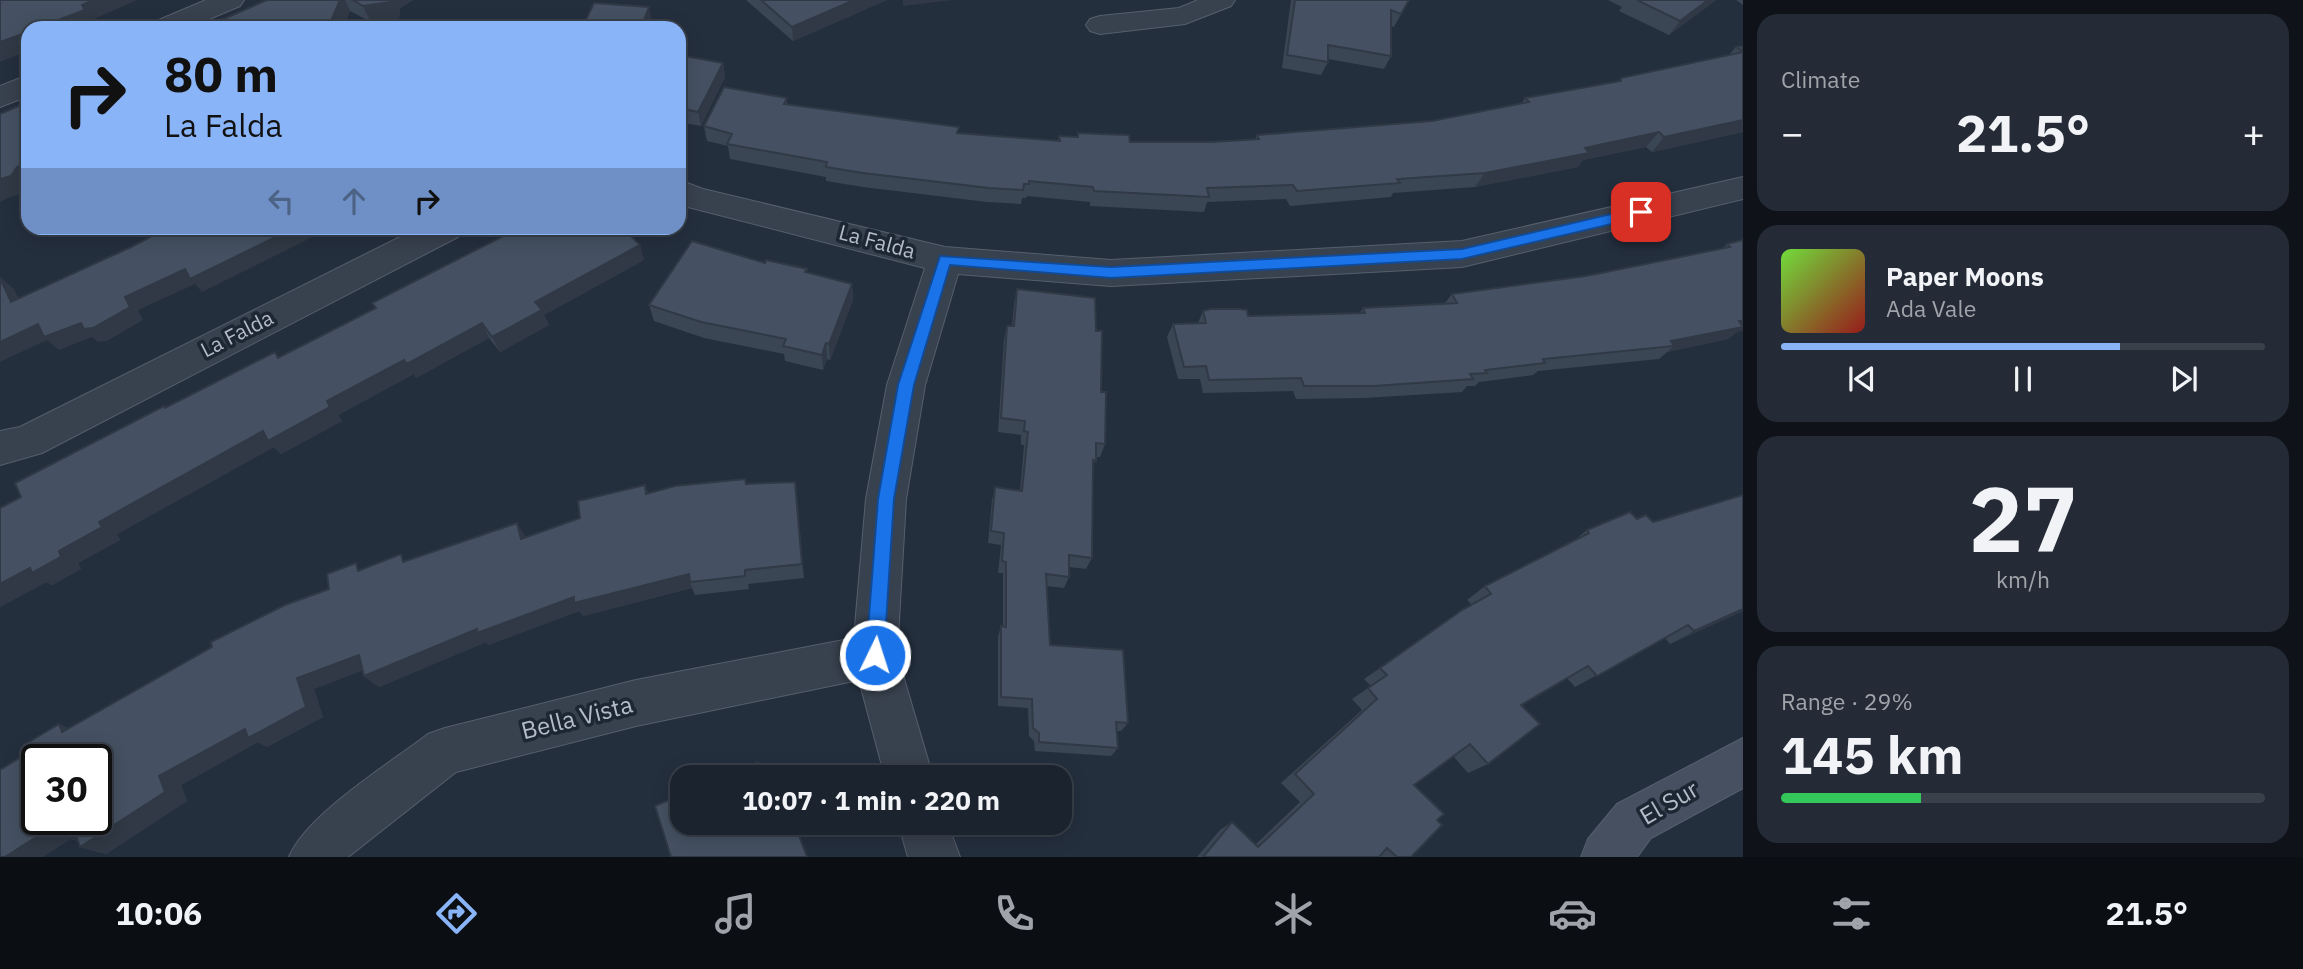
<!DOCTYPE html>
<html lang="en">
<head>
<meta charset="utf-8">
<style>
  body { margin:0; font-family:"IBM Plex Sans",sans-serif; background:#242b36; color:#f1f3f6; height:100vh; display:flex; flex-direction:column; font-size:26px; white-space:nowrap }
  * { box-sizing:border-box; margin:0 }
  p { font-size:23px; color:#a0a4aa }
  .icon { flex:none; width:38px; height:38px; fill:none; stroke:currentColor; stroke-width:2; stroke-linecap:round; stroke-linejoin:round }
  .map { position:relative; flex:1; overflow:hidden }
  .details { display:flex; flex-direction:column; gap:14px; padding:14px; background:#0f1319; width:560px }
  .details>* { flex:none }
  .hud { position:absolute; left:21px; top:21px; width:665px; height:214px; border-radius:21px; box-shadow:0 4px 18px #0003,0 0 0 2px #39404a; background:#8ab4f8; color:#111; overflow:hidden }
  .speed { position:absolute; left:21px; top:744px; display:flex; gap:14px; font-size:35px; font-weight:700; text-align:center }
  .speed>* { display:grid; place-content:center; width:91px; height:91px; border-radius:50%; background:#1b232e; box-shadow:0 4px 18px #0003,0 0 0 2px #39404a; line-height:1 }
  .speed .limit { border:4px solid #111; border-radius:10px; background:#fff; color:#111 }
  .pin { position:absolute; display:grid; place-items:center; width:60px; height:60px; color:#fff; margin:-30px; border-radius:14px; box-shadow:0 4px 10px #0006 }
  .me { position:absolute; width:77px; margin:-38px; rotate:4deg; stroke-linejoin:round; filter:drop-shadow(0 0 5px #0008) }
  .turn { display:flex; align-items:center; gap:24px; height:147px; padding:0 28px; font-size:32px }
  .turn .icon { width:91px; height:91px; stroke-width:2.5 }
  .turn b { display:block; font-size:49px; line-height:60px }
  .lanes { display:flex; align-items:center; height:66px; padding:0 28px; background:#0003; justify-content:center; gap:35px; direction:ltr }
  .lanes .off { opacity:.35 }
  .big { font-size:52px; font-weight:800; line-height:1.1 }
  .details .widget { flex:1; display:flex; flex-direction:column; justify-content:center; gap:10px; min-width:0; padding:0 24px; border-radius:21px; background:#242b36 }
  .details .dial { align-items:center; gap:0 }
  .dial b { font-size:91px; line-height:1 }
  .song { display:flex; align-items:center; gap:21px }
  .cover { width:84px; height:84px; border-radius:10px; background:linear-gradient(135deg,hsl(100 70% 55%),hsl(0 70% 35%)) }
  .played { height:7px; border-radius:4px; background:linear-gradient(90deg,#8ab4f8 70%,#39404a 70%) }
  .keys { display:flex; justify-content:space-around; direction:ltr }
  .heat { display:flex; justify-content:space-between; align-items:center; font-size:38px; direction:ltr }
  .charge { height:10px; border-radius:5px; background:linear-gradient(90deg,#34c759 29%,#39404a 0) }
  .trip { position:absolute; left:670px; top:765px; width:402px; height:70px; border-radius:21px; background:#1b232e; box-shadow:0 4px 18px #0003,0 0 0 2px #39404a; font-weight:800; line-height:70px; text-align:center }
  .dock { display:flex; height:112px; justify-content:space-around; align-items:center; background:#0b0e12; color:#a0a4aa }
  .dock .icon { width:49px; height:49px }
  .dock .active { color:#8ab4f8 }
  .dock b { font-size:32px; color:#f1f3f6 }
  main { display:flex; flex:1; min-height:0 }
  .map>svg:first-child { display:block }
</style>
</head>
<body>
<main>
<div class="map">
<svg width="1743" height="857" viewBox="0 0 1743 857">
  <rect width="100%" height="100%" fill="#242f3e"/>
  <g fill="none" stroke-linecap="round" stroke-linejoin="round">
    <g stroke="#565f6c" stroke-width="2">
      <path id="street" d="M206,0H244L240,6L188,28H150L154,22Z
        M1198,0H1235L1231,6L1185,24L1100,34L1090,31L1086,25L1090,19L1100,16L1179,8Z
        M28,75V96L0,107V86Z
        M1743,177V199L1462,267L1111,286L958,274L925,385L906,499L897,655L933,777H885L859,680L636,726L456,772L348,857H289C307,814 389,764 428,734L445,728L636,680L854,638L866,499L887,385L925,268L684,206L679,204V180L703,189L945,247L1111,260L1462,241Z
        M418,228H463L458,237L42,453L0,465V431L20,427Z
        M898,822H947L960,857H908Z"/>
    </g>
    <g stroke="#565f6c" stroke-width="2">
      <path id="secondary" d="M1743,738V788L1651,838L1637,857H1581L1588,839L1617,804Z"/>
    </g>
    <use href="#street" fill="#38414e" fill-rule="evenodd"/>
    <use href="#secondary" fill="#465061" fill-rule="evenodd"/>
  </g>
  <path fill="#3b4654" d="M267,0H413L400,8L399,19L371,22L350,11Z
    M746,0H887L793,41Z
    M1291,0H1409L1394,27L1391,26V56L1384,69L1328,59V62L1321,75L1282,68Z
    M1608,0H1716L1669,35L1619,11L1622,7Z
    M1736,0H1743V5Z
    M1743,46V132L1652,152L1646,147L1583,160L1578,167L1475,187L1393,193L1391,197L1290,206L1286,199L1207,202L1204,212L1090,206V202L1027,196L1026,198H1022L1021,204L987,202L863,187L826,181V177L730,159L728,146L707,141L704,126L787,98V104L958,133L1058,141L1059,136L1077,137L1078,133L1130,142H1211L1255,139L1257,135L1432,121L1522,103L1525,98L1619,81L1621,78L1729,55L1736,47Z
    M679,55L723,63L725,77L701,126L679,122Z
    M1743,240L1737,332L1728,339L1667,352L1659,359L1538,371L1533,375L1479,382L1475,386H1467L1462,392L1364,398L1296,399L1293,391L1203,393L1200,379H1178L1167,337L1173,324L1198,323L1203,311L1248,316L1359,314L1363,308L1445,303L1452,294L1586,276L1722,249L1727,244Z
    M644,260L544,315L549,325L500,352L489,338L416,378L414,374L338,415L342,421L281,454L274,447L117,534L120,540L78,563L81,569L52,585L46,582L0,607V508L21,497L164,406L166,408L279,357L376,309L372,303Z
    M765,263L807,272L852,284L853,300L830,360L827,359L823,370L785,361L784,354L704,338L654,321L649,305Z
    M1017,289L1096,331L1105,444L1100,457H1096L1093,467L1092,558L1086,569L1069,567V577L1064,588L1047,586L1050,645L1128,723L1121,731H1117L1118,748L1111,756L1035,751L1034,741L1029,736L1028,708L998,706V637L1001,626L1003,627V573H998L1001,545L988,543L992,500L995,487L1020,491L1024,445H1021V435L998,432L1004,340L1007,326H1012L1014,304Z
    M795,482L804,578L748,584L749,589L695,595L692,588L583,616L579,611L488,645L486,642L379,687L364,676L363,670L314,689L323,717L267,747L258,742L181,785L187,801L106,854L80,847L78,841L71,839L27,753L69,728L329,589L362,569L526,537L580,518L645,485L648,493L747,484Z
    M1743,495V611L1670,644L1665,638L1575,687L1567,678L1521,705L1488,764L1468,773L1453,756L1414,785L1437,820L1411,857H1197L1220,830L1232,822L1255,845L1300,802L1281,783L1362,710L1352,699L1371,686L1364,679L1472,605L1467,600L1485,586L1572,542L1587,530L1637,519L1653,522Z"/>
  <path fill="#303945" d="M94,0H137L92,20L96,24L85,28H37Z
    M340,0H345L350,11L344,28H328Z
    M392,0H413L400,8L399,19L371,22L363,6Z
    M854,0H887L793,41L792,27Z
    M903,0H953L903,6Z
    M1708,0H1716L1669,35L1680,21Z
    M649,7L652,22L650,28H641Z
    M28,32V51L0,62V42Z
    M723,63L725,77L701,126L698,112Z
    M1743,120V132L1652,152L1664,137Z
    M1659,132L1646,147L1583,160L1578,167L1475,187L1485,173L1585,148Z
    M28,162L27,193L10,197L0,202V179L17,167Z
    M294,228H331L202,292L195,284L138,310L143,320L107,341L98,342L92,337L59,350L47,340L0,362V342L38,324L125,297L185,269Z
    M640,245L644,260L544,315L549,325L500,352L492,337L535,302Z
    M0,277L14,289L26,315L11,302Z
    M852,284L853,300L830,360L829,344Z
    M1743,321V331L1737,332L1728,339L1667,352L1674,346L1671,341Z
    M482,323L489,338L416,378L414,374L338,415L342,421L281,454L274,447L117,534L120,540L78,563L81,569L52,585L46,582L0,607V584L59,551L99,522L263,431L327,401L404,360Z
    M826,343L827,359L823,370L822,355Z
    M795,482L797,497L804,578L802,564Z
    M517,523L526,537L521,539Z
    M689,574L690,582L692,588L583,616L579,611L488,645L486,642L379,687L364,676L477,629L574,597Z
    M1743,609V611L1670,644L1694,631Z
    M359,655L374,666L314,689L323,717L267,747L258,742L181,785L187,801L106,854L80,847L159,776L245,729L297,678Z
    M59,724L83,734L62,732Z
    M55,825L73,827L85,843L71,839L43,857H5Z"/>
  <path fill="#455162" stroke="#303945" stroke-width="2" fill-rule="evenodd" d="M0,0H94L82,5L85,10L37,28H28V32L0,42Z
    M267,0H340L328,28H203Z
    M353,0H392L391,2L363,6Z
    M761,0H854L792,27Z
    M1295,0H1409L1401,14L1391,10V56L1328,45V62L1287,55Z
    M1637,0H1708L1680,21Z
    M594,3L649,7L641,28H582Z
    M1743,46V51L1736,47Z
    M1743,52V120L1664,137L1659,132L1585,148L1589,153L1485,173L1397,179L1400,183L1297,191L1293,185L1207,188L1209,197L1094,191L1093,187L1029,181V184H1024L1023,190L989,188L863,173L826,167L827,162L727,144L732,134L704,126L724,87L787,98L784,104L959,127L957,133L1060,141L1059,136L1078,137V133L1100,134L1129,135L1130,142H1211L1259,139L1257,135L1432,121L1529,102L1525,98L1621,81V78Z
    M679,55L723,63L698,112L679,108Z
    M28,102V162L17,167L11,176L0,179V114Z
    M162,228H294L190,279L185,269L125,297L130,307L93,328L84,329L81,323L44,337L38,324L0,342V278L11,302L131,247L150,237L149,233Z
    M519,228H623L640,245L535,302L542,310L492,337L482,323L407,364L404,360L327,401L330,407L268,441L263,431L99,522L102,527L59,551L61,557L32,573L30,568L0,584V508L21,497L15,483L164,406L165,408L275,352L278,358L376,308L372,303Z
    M1743,240V321H1739L1743,327L1671,341L1674,346L1543,359L1545,363L1485,370L1487,373L1470,374L1473,379L1374,386H1304L1301,378L1209,380L1206,366L1184,367L1173,324L1206,323L1203,311L1211,309H1240L1247,310L1248,316L1365,313L1363,308L1457,303L1452,294L1586,276L1730,247L1727,244Z
    M692,241L765,263L766,260L807,269L805,272L852,284L829,344L826,343L822,355L783,346L786,339L701,322L649,305Z
    M1017,289L1095,298L1096,331H1102L1101,392H1106L1105,444L1096,443V461L1093,460L1092,558L1069,555V577L1046,574L1050,645L1123,650L1128,723L1116,722L1118,748L1039,742V733L1033,728L1032,699L1001,697V626L1006,627V562L1002,561L1004,533L991,531L995,487L1022,491L1028,432L1024,431L1025,421L1001,418L1007,326H1014Z
    M745,479L746,484L795,482L802,564L745,570V576L690,582L689,574L574,603V597L477,633V629L364,676L359,655L297,678L306,707L248,738L245,729L159,776L165,792L80,847L73,827L59,836L55,825L5,857H0V770L27,753L24,745L59,724L62,732L212,647L211,642L285,605L329,589L327,574L356,563L358,571L401,554L403,562L517,523L521,539L580,518L578,501L645,485L646,494L675,486ZM37,760H96V819H37Z
    M1743,495V609L1694,631L1688,625L1597,676L1588,666L1521,705L1540,724L1488,764L1470,744L1414,785L1444,814L1437,820L1442,825L1411,857H1397L1387,848L1379,857H1203L1232,822L1258,847L1314,794L1295,774L1377,699L1368,688L1387,675L1380,668L1462,610L1491,594L1485,586L1589,533L1587,530L1630,512L1637,519L1646,515L1653,522Z
    M758,762L764,777H722Z
    M682,794V822H780L781,824L786,822H794L807,857H671L655,806Z"/>
  <path fill="#1a73e8" stroke="#114b97" stroke-width="2" d="M1641,207L1646,209V216L1462,259L1111,278L950,265L914,385L894,499L884,655L881,661L875,664L869,661L866,655L878,499L898,385L940,256L1111,267L1462,249Z"/>
  <g text-anchor="middle" stroke-width="7" stroke-linejoin="round" paint-order="stroke">
    <g font-size="21" fill="#b4bcc9" stroke="#1d2633">
      <text transform="translate(877 242) rotate(15)" y="7">La Falda</text>
      <text transform="translate(237 334) rotate(-27)" y="7">La Falda</text>
    </g>
    <g font-size="24" fill="#b4bcc9" stroke="#1d2633">
      <text transform="translate(577 718) rotate(-14)" y="8">Bella Vista</text>
      <text transform="translate(1669 803) rotate(-30)" y="8">El Sur</text>
    </g>
  </g>
</svg>
<div class="speed"><div class="limit">30</div></div>
<div class="pin" style="left:1641px;top:212px;background:#d93025"><svg class="icon" aria-label="arrive" viewBox="0 0 24 24"><path d="M6 21V4h12l-3 4 3 4H6"/></svg></div>
<svg class="me" style="left:875px;top:655px" viewBox="-20 -20 40 40"><circle r="17" fill="#1a73e8" stroke="#fff" stroke-width="3"/><path d="M0-11L8 9 0 5-8 9z" fill="#fff"/></svg>
<div class="trip">10:07 · 1 min · 220 m</div>
<div class="hud">
<div class="turn"><svg class="icon" aria-label="right" viewBox="0 0 24 24"><path d="M7 20v-9h11M14 6l5 5-5 5"/></svg><div><b>80 m</b>La Falda</div></div>
<div class="lanes"><svg class="icon off" aria-label="left" viewBox="0 0 24 24"><path d="M17 20v-9H6M10 6l-5 5 5 5"/></svg><svg class="icon off" aria-label="ahead" viewBox="0 0 24 24"><path d="M12 20V5M6 11l6-6 6 6"/></svg><svg class="icon" aria-label="right" viewBox="0 0 24 24"><path d="M7 20v-9h11M14 6l5 5-5 5"/></svg></div>
</div>
</div>
<section class="details">
<div class="widget"><p>Climate</p>
<div class="heat"><a>−</a><b class="big">21.5°</b><a>+</a></div>
</div>
<div class="widget">
<div class="song"><i class="cover"></i><div><b>Paper Moons</b><p>Ada Vale</p></div></div>
<div class="played"></div>
<div class="keys"><svg class="icon" aria-label="previous" viewBox="0 0 24 24"><path d="M18 5L8 12l10 7zM5 5v14"/></svg><svg class="icon" aria-label="pause" viewBox="0 0 24 24"><path d="M8 5v14M16 5v14"/></svg><svg class="icon" aria-label="next" viewBox="0 0 24 24"><path d="M6 5l10 7-10 7zM19 5v14"/></svg></div>
</div>
<div class="widget dial"><b>27</b><p>km/h</p></div>
<div class="widget"><p>Range · 29%</p><b class="big">145 km</b><div class="charge"></div></div>
</section>
</main>
<nav class="dock">
<b>10:06</b>
<svg class="icon active" aria-label="directions" viewBox="0 0 24 24"><path d="M12 3l9 9-9 9-9-9zM9 14v-3h6M13 9l2 2-2 2"/></svg>
<svg class="icon" aria-label="music" viewBox="0 0 24 24"><path d="M9 18V5l10-2v13"/><circle cx="6" cy="18" r="3"/><circle cx="16" cy="16" r="3"/></svg>
<svg class="icon" aria-label="phone" viewBox="0 0 24 24"><path d="M5 4h4l2 5-3 2q2 4 5 5l2-3 5 2v4C11 20 4 13 5 4z"/></svg>
<svg class="icon" aria-label="climate" viewBox="0 0 24 24"><path d="M12 3v18M4 7l16 10M4 17L20 7"/></svg>
<svg class="icon" aria-label="car" viewBox="0 0 24 24"><path d="M5 17H2v-5l4-1 3-4h7l3 4 3 1v5h-3M9 17h6M6 11h13"/><circle cx="7" cy="17" r="2"/><circle cx="17" cy="17" r="2"/></svg>
<svg class="icon" aria-label="filters" viewBox="0 0 24 24"><path d="M4 7h16M4 17h16"/><circle cx="9" cy="7" r="2"/><circle cx="15" cy="17" r="2"/></svg>
<b>21.5°</b>
</nav>
</body>
</html>
